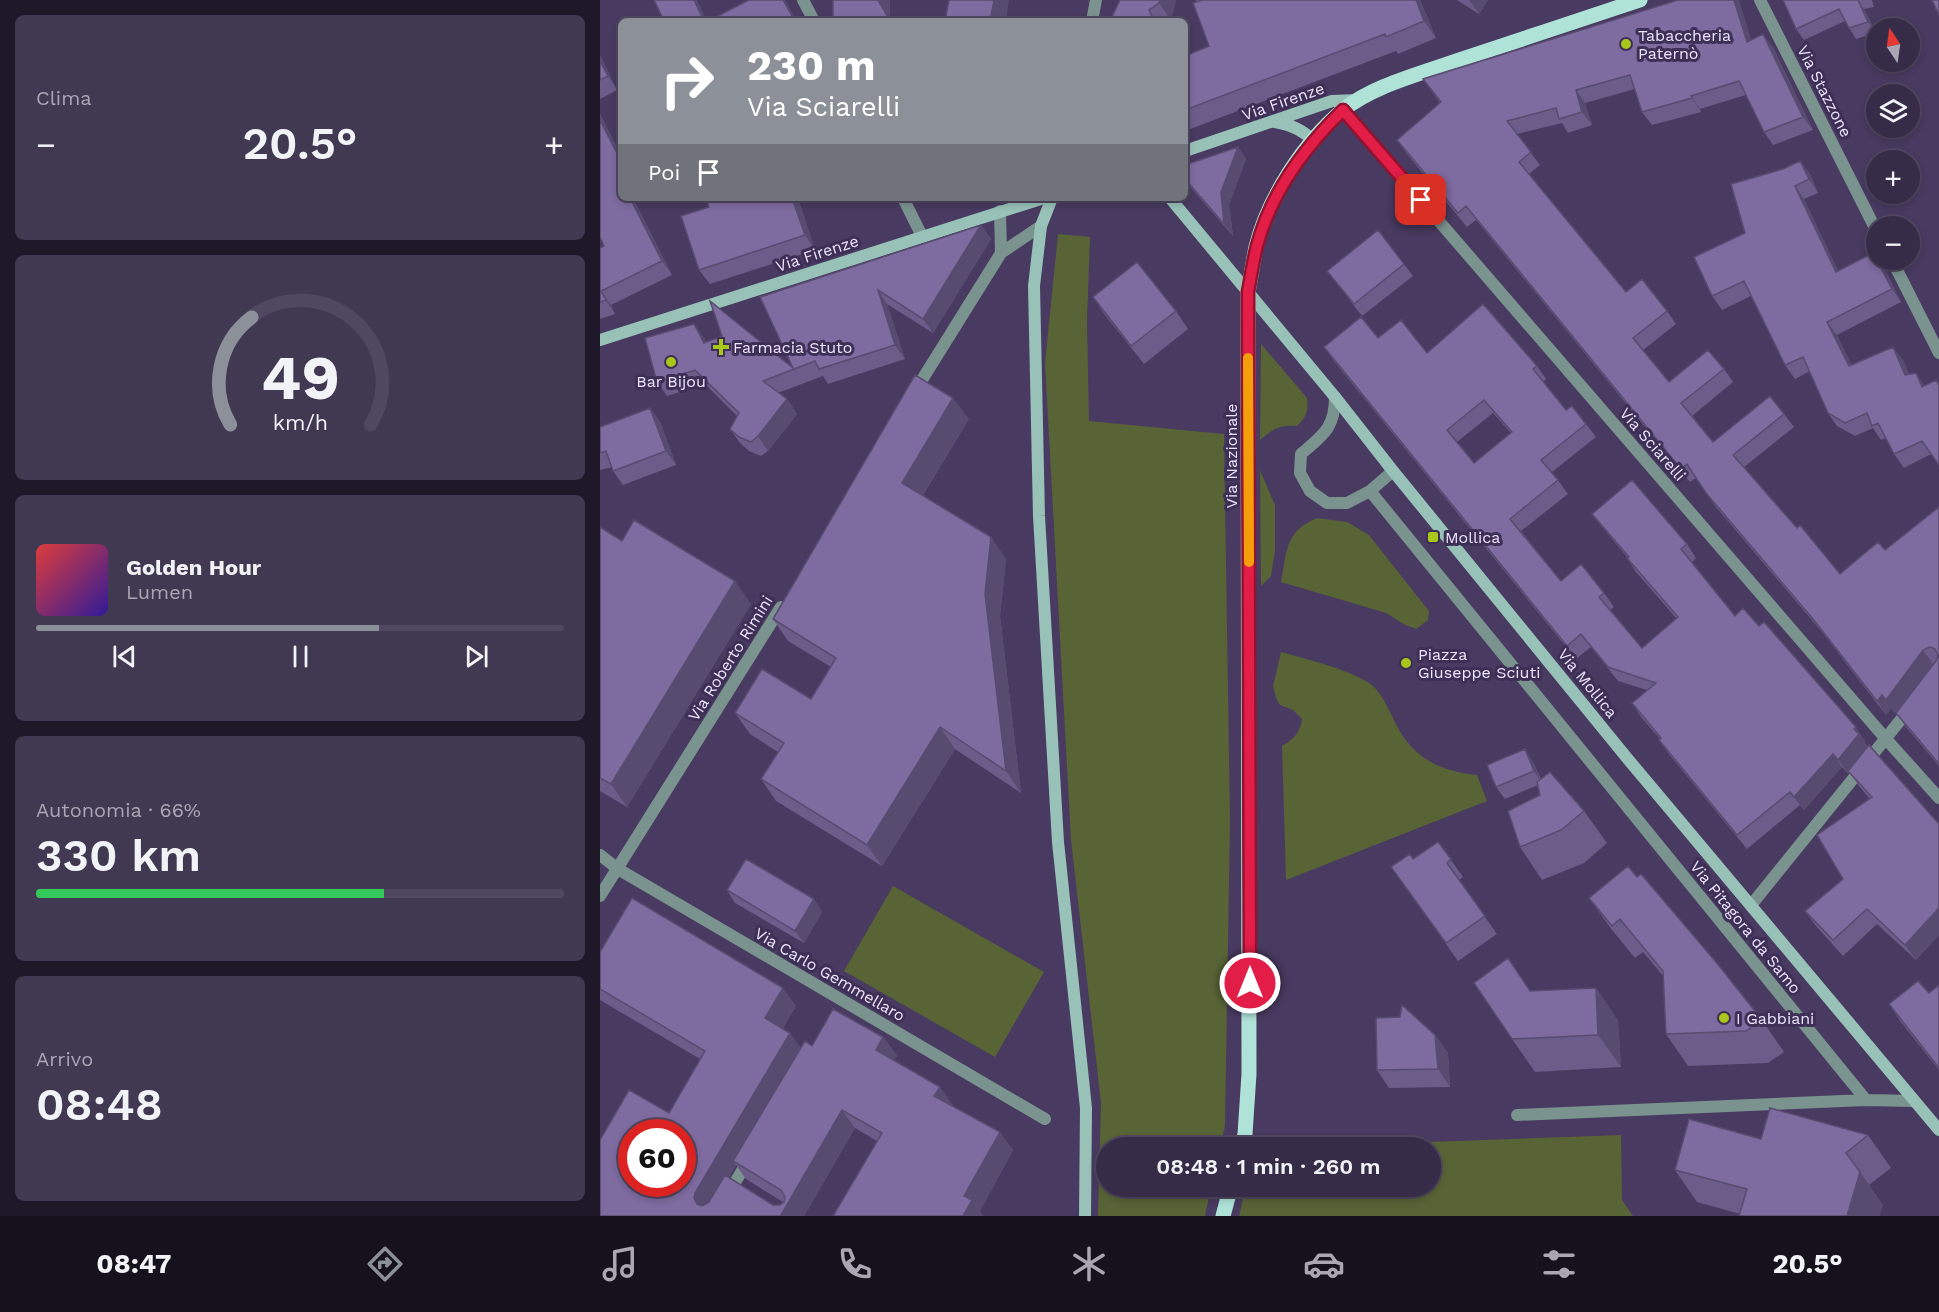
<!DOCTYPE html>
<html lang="it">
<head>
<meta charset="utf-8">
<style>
  body { margin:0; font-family:"Work Sans",sans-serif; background:#413852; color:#f1f3f6; height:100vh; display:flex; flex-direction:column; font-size:22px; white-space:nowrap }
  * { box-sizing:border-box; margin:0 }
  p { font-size:20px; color:#aaa7b4 }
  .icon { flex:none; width:33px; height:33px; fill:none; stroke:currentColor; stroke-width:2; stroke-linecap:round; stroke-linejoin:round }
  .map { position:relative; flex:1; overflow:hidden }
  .drawer { display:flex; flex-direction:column; gap:15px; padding:15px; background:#1e1828; width:600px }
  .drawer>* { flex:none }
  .top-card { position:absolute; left:18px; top:18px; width:570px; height:183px; border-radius:9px; box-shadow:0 3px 9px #0003,0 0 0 2px #504860; background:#8c9099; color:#fff; overflow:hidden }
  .needle { width:39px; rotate:347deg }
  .controls { position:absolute; left:1266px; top:18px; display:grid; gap:12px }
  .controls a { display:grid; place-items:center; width:54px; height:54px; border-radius:50%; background:#362c48; box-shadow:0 3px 9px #0003,0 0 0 2px #504860; font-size:30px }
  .speed { position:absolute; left:18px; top:1119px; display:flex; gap:12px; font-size:30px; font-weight:700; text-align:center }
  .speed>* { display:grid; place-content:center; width:78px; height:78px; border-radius:50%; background:#362c48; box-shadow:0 3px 9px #0003,0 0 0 2px #504860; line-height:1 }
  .speed .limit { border:9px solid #d22; background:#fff; color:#111 }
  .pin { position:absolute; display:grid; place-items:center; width:51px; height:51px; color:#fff; margin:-26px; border-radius:12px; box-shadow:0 3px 9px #0006 }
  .me { position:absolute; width:66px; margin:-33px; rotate:0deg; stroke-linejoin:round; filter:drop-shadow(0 0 4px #0008) }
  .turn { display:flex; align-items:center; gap:21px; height:126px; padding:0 30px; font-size:27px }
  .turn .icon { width:78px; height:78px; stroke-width:2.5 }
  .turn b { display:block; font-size:42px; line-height:51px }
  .then { display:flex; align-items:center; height:57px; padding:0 30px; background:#0003; gap:12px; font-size:22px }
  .big { font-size:45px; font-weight:600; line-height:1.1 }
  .drawer .tile { flex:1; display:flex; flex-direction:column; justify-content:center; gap:9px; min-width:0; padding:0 21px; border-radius:9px; background:#413852 }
  .drawer .dial { align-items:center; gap:0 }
  .dial svg { height:156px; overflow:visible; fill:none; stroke:#504860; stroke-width:7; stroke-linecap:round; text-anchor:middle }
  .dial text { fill:#f1f3f6; stroke:none }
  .song { display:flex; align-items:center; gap:18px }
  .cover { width:72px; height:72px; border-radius:9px; background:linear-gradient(135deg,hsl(0 70% 55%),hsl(250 70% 35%)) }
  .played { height:6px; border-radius:3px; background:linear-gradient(90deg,#8c9099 65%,#504860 65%) }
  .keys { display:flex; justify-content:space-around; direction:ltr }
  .heat { display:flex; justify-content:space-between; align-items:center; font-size:33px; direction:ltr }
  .charge { height:9px; border-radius:4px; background:linear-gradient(90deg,#34c759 66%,#504860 0) }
  .trip { position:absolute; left:496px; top:1137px; width:345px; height:60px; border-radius:30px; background:#362c48; box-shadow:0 3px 9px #0003,0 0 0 2px #504860; font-weight:600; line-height:60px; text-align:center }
  .menu { display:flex; height:96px; justify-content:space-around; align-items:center; background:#16121d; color:#aaa7b4 }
  .menu .icon { width:42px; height:42px }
  .menu .on { color:#8c9099 }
  .menu b { font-size:27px; color:#f1f3f6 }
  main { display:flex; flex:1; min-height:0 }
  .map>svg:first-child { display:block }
</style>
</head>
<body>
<main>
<section class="drawer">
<div class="tile"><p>Clima</p>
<div class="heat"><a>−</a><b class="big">20.5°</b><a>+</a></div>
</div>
<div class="tile dial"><svg viewBox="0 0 100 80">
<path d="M14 69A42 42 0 1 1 86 69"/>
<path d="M14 69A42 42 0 0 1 25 14" stroke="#8c9099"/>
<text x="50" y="56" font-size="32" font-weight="700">49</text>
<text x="50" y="72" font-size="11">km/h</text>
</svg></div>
<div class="tile">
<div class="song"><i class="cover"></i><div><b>Golden Hour</b><p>Lumen</p></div></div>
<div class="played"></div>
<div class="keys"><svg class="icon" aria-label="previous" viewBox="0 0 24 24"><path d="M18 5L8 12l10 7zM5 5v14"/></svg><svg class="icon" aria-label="pause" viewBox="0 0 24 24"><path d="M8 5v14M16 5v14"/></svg><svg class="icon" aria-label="next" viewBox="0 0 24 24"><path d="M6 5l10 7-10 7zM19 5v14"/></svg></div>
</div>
<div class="tile"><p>Autonomia · 66%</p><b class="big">330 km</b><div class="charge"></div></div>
<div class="tile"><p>Arrivo</p><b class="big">08:48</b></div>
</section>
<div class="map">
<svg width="1339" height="1216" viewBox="0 0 1339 1216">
  <rect width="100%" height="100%" fill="#483a60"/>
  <path fill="#586336" d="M458,234L490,237L487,322L489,421L624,434L630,821L625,1126L620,1147L507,1148V1186L611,1187L605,1216H498L501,1103L471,840L445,363Z
    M661,344L707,398C709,411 706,417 697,426C678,425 674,429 660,440Z
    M660,470L675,505V551L671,576L661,586Z
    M717,518L747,522L769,535L829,611L828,620L816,629L805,625L786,613L681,582C687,551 685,531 717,518Z
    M681,652C705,659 758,671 775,688C785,699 791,715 798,728C816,760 841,771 877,775L887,801L686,880L682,746C694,739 700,733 702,719L693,710L680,705L676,698L673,686Z
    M293,886L444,972L395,1057L244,971Z
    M1021,1135L1022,1200L1033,1216H639L646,1187L831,1186V1148L690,1147Z"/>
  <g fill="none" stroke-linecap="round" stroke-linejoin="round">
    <path stroke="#7a938e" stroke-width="12" d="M203,0L214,21
      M1160,0L1276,230
      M492,21L496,0
      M743,110L1286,739L1339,798
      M303,198L322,236
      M400,211L401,253
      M1292,260L1339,353
      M315,391L401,253L441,226
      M735,397C735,428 723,435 701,454L700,473L710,491L727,503H747L770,491
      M793,471L770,491L1266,1100L1314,1101
      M0,855L18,869L445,1119
      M0,896L181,607
      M1152,904L1311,707
      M917,1115L1266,1100
      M115,1216L149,1159"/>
    <path stroke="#98c1b8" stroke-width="12" d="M675,122C692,125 702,130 714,141
      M585,151L732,101L758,100
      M452,198L441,226L434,286L439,516L458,842L486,1108L485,1216
      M570,198L735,397L793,471L1027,758L1339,1130
      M0,340L444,198"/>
    <path stroke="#afe3d8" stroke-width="15" d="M641,1148L645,1134L649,1074L648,292C651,277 653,262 656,247C668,198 704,142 743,110C771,87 816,75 850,63C913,42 977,21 1040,0
      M623,1216L631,1186"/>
  </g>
  <path fill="#6c5c8a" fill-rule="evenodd" d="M520,0H576L571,20L569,21H510Z
    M596,0H820L836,38L798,54L796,51L585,131V56L609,46Z
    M857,0H888L879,14Z
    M1183,0H1272L1274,7L1264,9L1276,33L1256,39L1245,21L1204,40L1196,29Z
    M1151,40L1173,47L1213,130L1173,145L1164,132L1146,95L1100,109L1101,112L1052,125L1042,112L1035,89L985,103L992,125L968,133L962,123L917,134L940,165L929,174L1026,292L1067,311L1076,324L1043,350L1069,382L1124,369L1133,382L1092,416L1113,442L1184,414L1194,427L1144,467L1197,528L1240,574L1285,550L1339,507V766L1306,727L1296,713L1334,663L1333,664L1295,713L1292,708L1286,715L1222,632L1116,507L1096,478L1090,482L876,220L867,227L807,154L797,140L840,103L823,79Z
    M0,55L17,90L0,99Z
    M0,114L21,156V198H38L34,200L72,275L11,305L15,314L0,319V248L4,246Z
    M638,147L646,159L629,205L633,236L585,181V165Z
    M1200,161L1210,174L1218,193L1204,199L1238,271L1276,257L1283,266L1301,302L1237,335L1251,365L1303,360L1309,374L1316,373L1324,386L1336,380L1339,384V465L1331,454L1304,468L1294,454L1286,438L1281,440L1273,428L1255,436L1237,426L1228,413L1210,371L1195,379L1185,365L1151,296L1122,310L1112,296L1145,233L1183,169Z
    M198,198L215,250L110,284L99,270L109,207Z
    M328,198H342L331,203Z
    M381,225L391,239L333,333L287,304L305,359L228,384L223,376L178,393L187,399L197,414L168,451L161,456L149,451L140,443L130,429L137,416L105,384L67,396L57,382L104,338L106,342L193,368L160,297Z
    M804,264L813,276L762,316L727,271Z
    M493,297L576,311L588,329L544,364L505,315Z
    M778,338L827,353L937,366L946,379L943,382L966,410L986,424L996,437L952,472L968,494L921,531L961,581L1004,593L1014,607L1010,610L1042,648L1077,619L1036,572L1027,558H1028L1002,527L992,514L1087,544L1096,558L1092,562L1135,616L1159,626L1265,741L1264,742L1268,747L1339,824V935L1316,960L1277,924L1243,956L1216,926L1205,911L1243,879L1270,799L1259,786L1249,772L1248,773L1242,767L1204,810L1200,805L1147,849L1068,753L1059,740L1060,739L1041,717L1032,703L1047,690L1018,681L991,647L976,659L733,360L724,347ZM893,413L911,433L874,463L857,442Z
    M50,408L60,422L76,465L23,485L13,471L12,467L0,470V427Z
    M369,419L323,495L406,559L400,616L421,793L355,749L282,866L176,801L161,779L178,752L150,734L135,713L211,699L231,667L188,641L173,619Z
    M0,527L22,541L151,604L27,807L0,791Z
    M933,762L941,779L984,811L1007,843L984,863L942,880L920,847L940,795L938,785L905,799L896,787Z
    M838,842L863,877L859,880L897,934L858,961L791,867L813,859Z
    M127,890L214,899L222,912L204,943L135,903Z
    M989,898L1162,1020L1184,1052L1168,1063L1088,1066L1066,1034L1064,977L1043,952L1035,958L1012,930Z
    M0,952L196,1006L183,1028L201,1048L283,1037L297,1056L294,1060L353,1105V1106L413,1150L380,1211L277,1141L255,1128L204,1216H0L69,1113L100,1059L0,1000ZM136,1165L146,1179L183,1202L180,1205H173L129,1177Z
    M1339,985V1070L1301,1022L1289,1004L1329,993Z
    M996,988L1018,1021L1021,1067L935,1072L912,1039Z
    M835,1035L848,1053L850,1087L789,1088L777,1070Z
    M1268,1135L1291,1168L1269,1185L1283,1205L1279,1216H1139L1140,1214L1097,1202L1075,1170L1161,1139Z"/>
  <path fill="#584b70" d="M94,0H97L107,21H104Z
    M183,0H185L197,21H195Z
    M278,0H290V17L292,21H290Z
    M394,0H409L406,21H390Z
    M560,0H576L571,20L559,3Z
    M816,0H820L836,38L824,21Z
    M869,0H888L879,14Z
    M1134,0H1139L1156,55L1147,42Z
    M1258,0L1264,9L1276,33L1268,22Z
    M1163,34L1173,47L1213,130L1203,117Z
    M0,55L17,90L8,76L0,61Z
    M976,90L985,103L992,125L982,112Z
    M1091,96L1100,109L1101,112L1092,98Z
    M0,114L21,156V161L0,120Z
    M638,147L646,159L629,205L633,236L624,224L621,192Z
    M1200,161L1210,174L1218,193L1209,179Z
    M1195,186L1204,199L1245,285L1236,272Z
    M30,198H33L34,200L72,275L62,261Z
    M192,198H198L215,250L205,235Z
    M381,225L391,239L333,333L323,319Z
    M1277,260H1278L1283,266L1301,302L1292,289Z
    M278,290L287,304L305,359L295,345Z
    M1,291L11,305L15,314L6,300Z
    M1227,322L1237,335L1259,380L1249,366Z
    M94,324L104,338L114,358L104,343Z
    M1293,347L1303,360L1315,388L1305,375Z
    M1316,373L1325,387H1322Z
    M353,398L369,419L317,504L302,483Z
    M187,399L197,414L168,451L158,436Z
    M50,408L60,422L76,465L66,451Z
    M391,537L406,559L400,616L421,793L406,771L385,594Z
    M135,581L151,604L27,807L11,784Z
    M1323,650L1333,664L1295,713L1286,700Z
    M1282,695L1292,708L1286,715L1277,701Z
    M340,727L355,749L282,866L267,845Z
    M1256,727L1265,741L1264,742L1268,748L1248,773L1238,760Z
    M925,749L933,762L942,784L934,771Z
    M1233,754L1242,767L1204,810L1194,797Z
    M214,899L222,912L204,943L195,931Z
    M1339,908V935L1316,960L1305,945Z
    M183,988L196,1006L178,1036L165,1018Z
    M996,988L1018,1021L1021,1067L998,1035Z
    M190,1033L203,1051L133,1161L136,1165L108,1212L97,1204L94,1198L95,1193Z
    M835,1035L848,1053L850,1087L838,1069Z
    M283,1037L297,1056L289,1068L276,1050Z
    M340,1087L353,1105L348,1115L334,1096Z
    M242,1110L255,1128L204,1216H182L181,1215Z
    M400,1132L413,1150L380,1211L383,1216H363L364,1196Z
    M1260,1172L1283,1205L1279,1216H1247Z"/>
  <path fill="#7e6ba0" stroke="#584b70" stroke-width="1.5" fill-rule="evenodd" d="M54,0H94L104,21H64Z
    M149,0H183L195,21H108Z
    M233,0H278L290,21H235L233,17Z
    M349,0H394L390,21H345Z
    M520,0H560L559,3L549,10L554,21H510Z
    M602,0H816L824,21L786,37L785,34L585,110V56L609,46L593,3Z
    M1078,0H1134L1147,42L1163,34L1203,117L1164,132L1139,81L1091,96L1092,98L1042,112L1030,75L976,90L982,112L959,119L956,108L907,121L931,152L919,162L1026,292L1042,279L1067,311L1033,338L1069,382L1108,350L1124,369L1081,403L1113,442L1170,396L1184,414L1133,455L1197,528L1200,525L1240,574L1278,542L1285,550L1339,507V764L1296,713L1336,661L1338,656L1335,649L1330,647L1323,650L1286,700L1282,695L1277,701L1213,619L1106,493L1087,464L1081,469L866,206L858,213L797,140L841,102L823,79Z
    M1183,0H1258L1268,22L1249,28L1239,9L1196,29Z
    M1332,0H1339V15Z
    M0,61L8,76L0,80Z
    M0,120L21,161V198H30L62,261L1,291L6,300L0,302V248L4,246L0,237Z
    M638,147L621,192L624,224L585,179V165Z
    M1200,161L1209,179L1195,186L1236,272L1273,253L1292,289L1227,322L1249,366L1293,347L1305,375L1316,373L1322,387L1336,380L1339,385V465L1322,441L1294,454L1278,423L1272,426L1267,413L1245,423L1228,413L1203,357L1185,365L1144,281L1112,296L1094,257L1145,233L1131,184L1183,169Z
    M106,198H192L205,235L99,270L81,216L109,207Z
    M381,225L323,319L278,290L295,345L219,369L215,361L163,381L187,399L158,436L151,442L139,437L130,429L139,413L95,370L57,382L45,338L94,324L104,343L122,336L110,301L193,368L160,297Z
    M778,230L804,264L754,304L727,271Z
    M537,262L576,311L531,346L493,297Z
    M883,304L937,366L933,369L966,410L972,406L986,424L941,460L958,480L910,519L961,581L981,564L1004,593L999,597L1042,648L1078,617L1027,558L1029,557L992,514L1032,480L1087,544L1081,549L1135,616L1143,608L1159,626L1164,622L1256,727L1254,729L1259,734L1238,760L1233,754L1194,797L1190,792L1137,835L1059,740L1061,738L1032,703L1056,683L1008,667L981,634L967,646L724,347L761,317L778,338L801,320L827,353ZM884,400L912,432L874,463L847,430Z
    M315,375L353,398L302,483L391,537L385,594L406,771L340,727L267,845L161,779L184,743L135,713L162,669L211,699L236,658L173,619Z
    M50,408L66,451L13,471L6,451L0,453V427Z
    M34,520L135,581L11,784L0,778V527L22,541Z
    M1269,745L1339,824V908L1305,945L1267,909L1233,940L1205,911L1243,879L1217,835L1272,797L1248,771Z
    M925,749L934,771L896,787L887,765Z
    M950,772L984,811L961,830L920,847L908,811L940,795L937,782Z
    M838,842L851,859L847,863L885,916L846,943L791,867L810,854L813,859Z
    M146,859L214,899L195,931L127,890Z
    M1028,866L1037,877L1041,874L1116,962L1162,1020L1146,1031L1066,1034L1063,971L1020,919L1012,926L989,898Z
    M32,898L183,988L165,1018L190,1033L95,1193L94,1198L97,1204L102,1206L109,1202L125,1175L173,1205H180L184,1202L185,1197L181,1190L133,1161L205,1041L212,1046L233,1009L283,1037L276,1050L340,1087L334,1096L400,1132L364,1196L372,1200L363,1216H233L282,1133L242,1110L181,1215L183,1216H0V1140L29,1090L69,1113L105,1051L0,989V952ZM32,1132H82V1184H32Z
    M908,958L930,991L996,988L998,1035L912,1039L874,983Z
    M1318,981L1329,993L1339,985V1068L1289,1004Z
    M802,1005L835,1035L838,1069L777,1070L776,1018L800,1017Z
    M1170,1108L1268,1135L1246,1153L1260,1172L1247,1216H1139L1147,1189L1075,1170L1089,1119L1161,1139Z"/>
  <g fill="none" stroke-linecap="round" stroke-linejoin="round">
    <g stroke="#92132f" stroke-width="15">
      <path id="route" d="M650,983L648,292C651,276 653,261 657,246C671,192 704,148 743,110L821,200"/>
    </g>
    <use href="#route" stroke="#e11d48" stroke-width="10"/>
    <path stroke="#f59e0b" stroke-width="10" d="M648,358L649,562"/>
  </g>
  <g fill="#a9c71a" stroke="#3d2f55" stroke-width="2">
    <circle cx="1026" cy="44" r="6"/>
    <path d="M118 338h6v6h6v6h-6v6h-6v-6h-6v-6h6z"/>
    <circle cx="71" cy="362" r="6"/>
    <rect x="827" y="531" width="12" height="12" rx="3"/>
    <circle cx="806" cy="663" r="6"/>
    <circle cx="1124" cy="1018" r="6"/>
  </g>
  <g text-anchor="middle" stroke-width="6" stroke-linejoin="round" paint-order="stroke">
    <g font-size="16" fill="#ede5fd" stroke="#3d2f55" text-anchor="start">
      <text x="1038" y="41">Tabaccheria<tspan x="1038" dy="18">Paternò</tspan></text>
      <text x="133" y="353">Farmacia Stuto</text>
      <text x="71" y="387" text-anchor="middle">Bar Bijou</text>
      <text x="845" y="543">Mollica</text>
      <text x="818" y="660">Piazza<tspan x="818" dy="18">Giuseppe Sciuti</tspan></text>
      <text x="1136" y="1024">I Gabbiani</text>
    </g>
    <g font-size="16" fill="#ede5fd" stroke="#3d2f55">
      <text transform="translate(1225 91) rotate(63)" y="6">Via Stazzone</text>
      <text transform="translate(683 101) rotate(-19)" y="6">Via Firenze</text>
      <text transform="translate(217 253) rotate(-18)" y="6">Via Firenze</text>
      <text transform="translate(1053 444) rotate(49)" y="6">Via Sciarelli</text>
      <text transform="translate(631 456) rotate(-90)" y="6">Via Nazionale</text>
      <text transform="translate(130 658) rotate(-58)" y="6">Via Roberto Rimini</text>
      <text transform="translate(988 683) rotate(51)" y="6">Via Mollica</text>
      <text transform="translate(1146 927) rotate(51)" y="6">Via Pitagora da Samo</text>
      <text transform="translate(230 974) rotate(30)" y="6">Via Carlo Gemmellaro</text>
    </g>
  </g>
</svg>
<div class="controls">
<a><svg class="needle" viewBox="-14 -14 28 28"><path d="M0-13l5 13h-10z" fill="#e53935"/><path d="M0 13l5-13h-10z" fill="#aaa7b4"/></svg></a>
<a><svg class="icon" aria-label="layers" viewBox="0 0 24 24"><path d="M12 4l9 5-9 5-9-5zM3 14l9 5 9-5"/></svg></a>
<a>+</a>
<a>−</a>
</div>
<div class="speed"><div class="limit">60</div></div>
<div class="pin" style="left:821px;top:200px;background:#d93025"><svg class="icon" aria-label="arrive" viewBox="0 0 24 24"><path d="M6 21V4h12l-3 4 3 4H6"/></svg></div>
<svg class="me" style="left:650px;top:983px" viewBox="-20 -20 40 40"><circle r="17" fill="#e11d48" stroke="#fff" stroke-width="3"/><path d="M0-11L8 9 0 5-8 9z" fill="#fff"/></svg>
<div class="trip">08:48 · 1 min · 260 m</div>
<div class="top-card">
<div class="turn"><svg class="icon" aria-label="right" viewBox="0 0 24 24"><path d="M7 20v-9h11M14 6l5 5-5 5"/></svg><div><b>230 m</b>Via Sciarelli</div></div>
<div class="then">Poi<svg class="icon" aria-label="arrive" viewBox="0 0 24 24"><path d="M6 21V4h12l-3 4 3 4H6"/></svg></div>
</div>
</div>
</main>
<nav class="menu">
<b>08:47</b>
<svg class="icon on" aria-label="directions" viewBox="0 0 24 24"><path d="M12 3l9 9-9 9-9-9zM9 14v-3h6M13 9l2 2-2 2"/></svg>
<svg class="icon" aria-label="music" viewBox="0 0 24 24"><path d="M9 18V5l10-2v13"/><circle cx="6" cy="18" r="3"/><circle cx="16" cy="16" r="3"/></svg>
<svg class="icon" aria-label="phone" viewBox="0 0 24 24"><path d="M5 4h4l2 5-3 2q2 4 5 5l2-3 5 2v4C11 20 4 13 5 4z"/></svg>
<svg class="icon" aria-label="climate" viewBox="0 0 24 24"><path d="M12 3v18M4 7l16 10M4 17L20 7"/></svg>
<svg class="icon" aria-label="car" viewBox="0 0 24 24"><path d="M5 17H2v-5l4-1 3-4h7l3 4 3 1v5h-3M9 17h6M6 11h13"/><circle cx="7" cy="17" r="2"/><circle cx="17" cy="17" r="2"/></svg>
<svg class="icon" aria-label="filters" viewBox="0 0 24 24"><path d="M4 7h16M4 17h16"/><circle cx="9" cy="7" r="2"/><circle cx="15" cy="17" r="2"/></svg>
<b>20.5°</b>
</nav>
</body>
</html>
